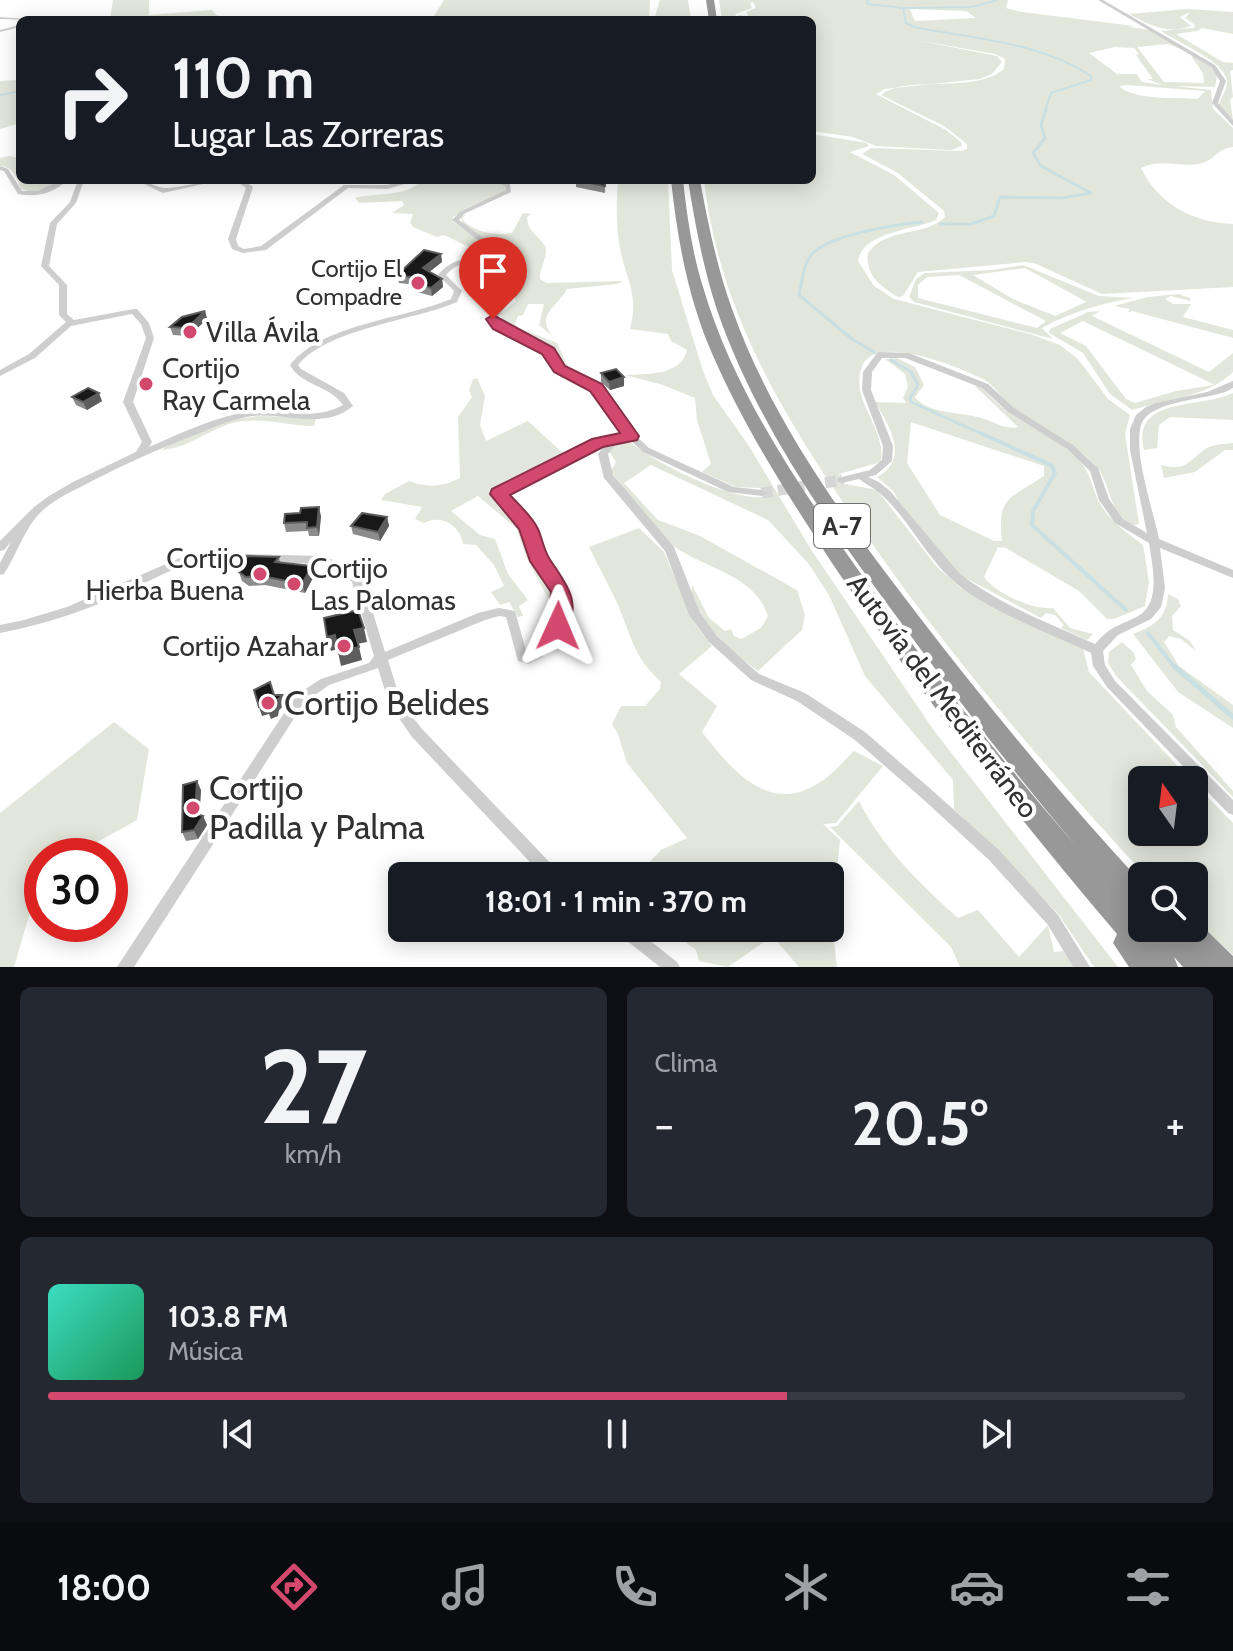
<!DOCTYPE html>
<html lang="es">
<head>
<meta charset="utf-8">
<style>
  body { margin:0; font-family:Cabin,sans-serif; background:#242831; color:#f1f3f6; height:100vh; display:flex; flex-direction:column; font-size:30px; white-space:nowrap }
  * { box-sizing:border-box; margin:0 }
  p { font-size:26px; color:#9ea1a6 }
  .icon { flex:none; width:44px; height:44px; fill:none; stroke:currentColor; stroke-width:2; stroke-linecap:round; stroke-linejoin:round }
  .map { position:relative; height:967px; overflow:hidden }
  .sheet { display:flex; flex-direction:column; gap:20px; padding:20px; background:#0d0f14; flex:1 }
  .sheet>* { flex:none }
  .top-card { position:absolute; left:16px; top:16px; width:800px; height:168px; border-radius:12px; box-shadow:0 4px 20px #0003; background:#171b24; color:#f1f3f6; overflow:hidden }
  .needle { width:52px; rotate:346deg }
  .fabs { position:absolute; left:1128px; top:766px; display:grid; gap:16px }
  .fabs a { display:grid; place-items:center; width:80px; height:80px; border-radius:12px; background:#171b24; box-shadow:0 4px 20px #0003; font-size:40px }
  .speed { position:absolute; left:24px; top:838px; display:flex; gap:16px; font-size:40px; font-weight:700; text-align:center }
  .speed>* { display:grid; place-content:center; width:104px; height:104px; border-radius:50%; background:#171b24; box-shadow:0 4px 20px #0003; line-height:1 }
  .speed .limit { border:12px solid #d22; background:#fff; color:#111 }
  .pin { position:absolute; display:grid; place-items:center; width:68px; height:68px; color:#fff; margin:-82px -34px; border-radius:50% 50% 50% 0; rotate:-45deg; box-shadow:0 0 8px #0007 }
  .pin .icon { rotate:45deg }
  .me { position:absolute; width:88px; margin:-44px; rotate:1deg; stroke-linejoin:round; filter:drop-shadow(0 0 6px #0008) }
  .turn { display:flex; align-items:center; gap:28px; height:168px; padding:0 24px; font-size:36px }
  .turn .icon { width:104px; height:104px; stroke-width:2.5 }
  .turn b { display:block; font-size:56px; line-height:68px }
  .big { font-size:60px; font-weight:700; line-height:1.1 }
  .sheet .widget { flex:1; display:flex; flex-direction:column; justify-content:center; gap:12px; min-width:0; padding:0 28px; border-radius:12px; background:#242831 }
  .sheet .dial { align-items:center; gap:0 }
  .dial b { font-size:104px; line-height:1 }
  .song { display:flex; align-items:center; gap:24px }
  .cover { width:96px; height:96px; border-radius:12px; background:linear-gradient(135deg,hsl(170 70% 55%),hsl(150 70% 35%)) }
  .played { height:8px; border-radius:4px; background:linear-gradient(90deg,#d3496e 65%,#363941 65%) }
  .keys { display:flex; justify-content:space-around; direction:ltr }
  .heat { display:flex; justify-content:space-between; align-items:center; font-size:44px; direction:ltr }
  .sheet .tiles { flex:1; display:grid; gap:20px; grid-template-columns:1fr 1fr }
  .widget:last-child { grid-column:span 2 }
  .trip { position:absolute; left:388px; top:862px; width:456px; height:80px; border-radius:12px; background:#171b24; box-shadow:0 4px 20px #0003; font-weight:700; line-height:80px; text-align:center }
  .dock { display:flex; height:128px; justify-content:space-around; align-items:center; background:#090b0e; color:#9ea1a6 }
  .dock .icon { width:56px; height:56px }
  .dock .current { color:#d3496e }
  .dock b { font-size:36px; color:#f1f3f6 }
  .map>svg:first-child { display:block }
</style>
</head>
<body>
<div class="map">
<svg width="1233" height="967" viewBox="0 0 1233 967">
  <rect width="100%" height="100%" fill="#fff"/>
  <path fill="#e3e7db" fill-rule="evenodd" d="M113,0H149V15L212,10L216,15L231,20H110Z
    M444,0H650V1L649,20H427L432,19Z
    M660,0H688L691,20H654Z
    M719,0H1008L1006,8L1022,12L1134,26L1128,27L1152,30L1191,53L1168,44L1137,47L1164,82L1204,83L1203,73L1191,56C1203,57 1211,67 1217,76L1215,87L1175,86L1211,90L1213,109L1233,128V147C1220,148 1216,157 1205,162C1185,170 1161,157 1141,168C1158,204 1194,223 1233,224V287L1102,294L1034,263L1025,262L918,272L903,296L898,297C880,286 865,275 868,253C886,227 925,237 945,217L944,211L898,173L862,154L871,148L962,151L967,149V144L944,126L881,95C905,74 973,95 1004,69L1005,59L995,54L911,39L997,56L1002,62L992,74L980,79L885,89L876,94L946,130L961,142L962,146L951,150L876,146L853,137L812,131V20H738V15L748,16L746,12L756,8L753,2L750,3L752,8L736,14L734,20H722ZM910,9L966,11L976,18L915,21ZM1115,47L1134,48L1139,54L1136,55L1153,79H1147L1162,85L1142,82L1137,74H1117L1089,53ZM1127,85L1204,91H1205L1198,99C1177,97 1134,101 1119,86Z
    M1186,9L1233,12V34L1202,28L1197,31L1176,34L1223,62L1233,63V70L1230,71L1233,97L1230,100L1233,120L1219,105C1220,97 1228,90 1227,81C1225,61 1177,42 1161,31L1194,28L1195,25L1185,18L1190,12L1180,17L1191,26C1168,35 1149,25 1129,14Z
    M20,80V123L0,129V81Z
    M812,134L867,143L869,146L850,152L894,175L939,213L936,220C914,230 862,232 858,261L874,286L894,299L1030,334L1060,345L1078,359L1108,399L1130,415L1125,434L1139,524L1133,525C1107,514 1112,482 1095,465C1071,440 1042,427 1014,409C1003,401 996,386 983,379C960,368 872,330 861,369C851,401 886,428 881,462L839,474L845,484L877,490L937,567L961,588L1083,648L1089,672L1191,780H1142V832H1194V783L1233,823V955L1194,920V876L1144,874C1047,769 955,662 873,545C794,434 719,318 704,180H812Z
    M9,156L20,158V180H61C49,189 35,195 21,189C16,177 14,167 0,166V158Z
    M422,180H487L504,185L506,190L453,217L452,221L489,246L491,255L483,258V254L444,235L437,237L413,227L410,223L413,214L392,213L404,205L402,201L359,203L355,198C376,192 407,198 422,180Z
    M618,180H668L672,270L703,371L713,395L749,446L812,551L935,732L1118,967H1094L1059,915L954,809L953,780L865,676L829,595L808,563L768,520L651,465L624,483L658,520L700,536L797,590L805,615L802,630L758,671C737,655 686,615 692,585L709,618L725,631L731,629L734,636L741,639L761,628L768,616C755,575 706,569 675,547C649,529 629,496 611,471L616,462L609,451L620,442L627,440C655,463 730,501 765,497L760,488L736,487L702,472L711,464L697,420L695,398L663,385L625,375C645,374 682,376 687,350L671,341L668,334L630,329C639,295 627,281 620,249C616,227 616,203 618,180Z
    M523,213L531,214L527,217C528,233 538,234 545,246C549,255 539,269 540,279L546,283L623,281L617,284L567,289C556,309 536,313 552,336L539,325L544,304H528L523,315L518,316L515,324L519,328L557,343L568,367L533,338L504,324L500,314L516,301L513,294L470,277L476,268L498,259L500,248L463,225L461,217L466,214L462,219C473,232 495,236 512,233Z
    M1023,265L1099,296L1134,298C1102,303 1071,312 1042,328L1053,339L914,302L909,297L916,279L925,273L992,270ZM1025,268L1085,301L1086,302L1055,316L1013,299L973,275ZM959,275L1046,321L1037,328L918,298V285L927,277Z
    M1178,294L1190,298V301L1171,296L1165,299L1173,304H1191L1183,317L1233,330V338L1132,311L1127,313L1130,309L1114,306L1148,297Z
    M1100,311L1092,316L1209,372L1233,353V372C1209,396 1165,400 1132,410L1110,394L1083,353L1049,333L1050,329L1088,312ZM1083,321L1213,384V385L1176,391L1135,403L1126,399L1086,346L1060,333Z
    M897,358L915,367L924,385L915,397C927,414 962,412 981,418C994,421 1004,430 1018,427L975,386L979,385C989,395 999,406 1011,414C1033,429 1059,440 1078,459C1093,475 1091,490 1102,507C1113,524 1128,533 1143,545L1149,582L1145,606L1114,619H1107L1079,591L1006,548L998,547L984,577C995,593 1034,611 1053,608L1070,628L1093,634L1087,640L1061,628L1064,625L1055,615L1046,613L1041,618L958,574L901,506L894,492L877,477C910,459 890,427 875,402L906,403L903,398L908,386L905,374L885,359ZM911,422L1044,466V476C1010,499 997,496 1002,541H994L940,515L907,463Z
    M477,378L485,396L480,425L486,441L528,421L566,456L499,487L492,494L521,528L555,597L548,598L526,557L517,529L478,496L451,511L480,535L495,539L508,574L528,600L519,606L523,616L518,617L509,602L500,605L491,592L504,586L494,565L476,545L463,544C460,525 441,514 424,523L415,519L422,507L381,500L385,494L409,481C428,488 442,487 460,478L458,417L472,397L469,390L473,379Z
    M1233,393V420L1170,417L1159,425L1157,448L1144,450C1131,396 1200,409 1233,393Z
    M261,416L316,418L314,426C286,426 261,416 232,423C208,430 187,449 161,450C186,430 229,418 261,416Z
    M1233,443V450H1225L1195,472L1164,478L1161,465C1188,472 1188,460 1207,448C1214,444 1225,444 1233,443Z
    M639,528L664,552L695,624L712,646L679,674L717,706L702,732C730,768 768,815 817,784C831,776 843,762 854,751L883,766L836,823L823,824L840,840L832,923L837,967H799L774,938L767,940L728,967L699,961L696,950L667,928H830V876H636L661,850L687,838L627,763L618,734L612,724L621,706H645L660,689L661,682C633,656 632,638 618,605C609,585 598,566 589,547Z
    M1168,594L1178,599L1181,606L1172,616L1173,630L1190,641L1196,651L1181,639L1169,636L1164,642L1179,666L1233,705V728L1178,692L1133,634C1154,626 1167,618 1168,594Z
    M1122,642L1133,652L1136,659L1131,665L1147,691L1173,715L1176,727L1233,791V797L1117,677L1108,663L1109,652Z
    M114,722L149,749L137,820L72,856H42V879L38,885L14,967H0V813Z
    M859,801C882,847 920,884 958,918L978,910L1019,957L1048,925L1054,952L1063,951L1073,967H960L951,947L830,827L837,826Z"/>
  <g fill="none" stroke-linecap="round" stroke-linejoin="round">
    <path stroke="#c8dfe3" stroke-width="2" d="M868,0L867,4L903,8L906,23L914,27C975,39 1037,41 1091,76V80L1051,93L1045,111
      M903,8L972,7L998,0
      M0,95L20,91"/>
    <path stroke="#c8dfe3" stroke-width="3" d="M940,224H971L994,216L1000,197L1062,198L1091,193L1041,166L1033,153L1045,138L1041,125L1046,109
      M874,352L852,339L799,295C802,282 803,263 813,253C833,234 894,225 922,222
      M891,360L911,372L918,385L910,398L911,402L984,435"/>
    <path stroke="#c8dfe3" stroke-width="4" d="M980,433L1051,465L1055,473L1033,511L1032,525L1126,610
      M1148,633L1175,668"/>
    <path stroke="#c8dfe3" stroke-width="5" d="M1174,666L1233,717"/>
    <path stroke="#d6d6d6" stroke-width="11" stroke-dasharray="11 5" stroke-linecap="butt" d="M762,493L842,480"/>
    <path fill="#cecece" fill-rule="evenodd" d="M1098,0H1103L1215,65L1226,81L1218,103L1233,120V126L1212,103L1220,81L1211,67Z
      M0,17L28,19L30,20L0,19Z
      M20,25V27L0,32V30Z
      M0,166L8,169L22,191H38L61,180H68C53,193 37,198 18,194L4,171L0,170Z
      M78,180H84L76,203L57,224L49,266L67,285V314L74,320L134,309H137L149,323L154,338L133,402L152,442L149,447C181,433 215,417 250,411C283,406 311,423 343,405C331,386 300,385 290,365C322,324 404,319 451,299L454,291L438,275C451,258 470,258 490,256L492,251L452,220L460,212L506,190L505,186L492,180H501L510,184L511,192L464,214L459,220L500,250L496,260L470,275C482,287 500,286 513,296L497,319L501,323L551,349L563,367L599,385L634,434L649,448L734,487L762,490L767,493L762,496L728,492L643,452L629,439L618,442L608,454L613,475L674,547L700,613L717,636L759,674L805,693L865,732L934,792L999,850L1058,915L1090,967H1073L1048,925L989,860L924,800L855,740L797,701L751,680L709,642L689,615L665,551L604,478L598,454L606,444L505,495L532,524L545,559L556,570L568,592L564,626L542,657L528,664L518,661L506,617L499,616L485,620L388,660L401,702L422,729L558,871L560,876H543L412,737L389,704L378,668L329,685L304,703L134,967H117L296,695L321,679L369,663L374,656L352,582L340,571L321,564L201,561C172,567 147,583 120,595C81,612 42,625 0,633V625L24,620L67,607L182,557L201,553L322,556L348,565L363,580L385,652L478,613L499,608L515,611L527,654L534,651L552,625L556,592L548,575L535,561L523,528L494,494L495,492L595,441L625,434L593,389L557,371L545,353L495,327L489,319L505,297L471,284L462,274L482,261C468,262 456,263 446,275L462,291L457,302C413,321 329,328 298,365L301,369L344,393L353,406C323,431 286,412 252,416C234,419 216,426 200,433C163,447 129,462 94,480C77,489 56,498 42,511C25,527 17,554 4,574L0,575V563L11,542L4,550L0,551V541L34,507L49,496L73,482L136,452L142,442L123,402L146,338L141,324L132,314L71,326L35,358L0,376V370L29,354L66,322L59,315V285L41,266L50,223L70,202Z
      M136,180C147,180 157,189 168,188C186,187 203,180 221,180L163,193Z
      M235,180H243L253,187L236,239L238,246L244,249L261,246L344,185H387L408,180H419L387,189L348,188L266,250L243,253L232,249L228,239L246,188Z
      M880,352L909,353L988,384L1014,408L1073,445L1098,468L1109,499L1123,519L1147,533L1130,450V429L1136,415L1146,407L1156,403L1207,392L1233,381V388L1225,392C1203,399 1174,400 1154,411C1146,415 1141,421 1140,430C1135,458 1153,510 1159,539L1233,570V578L1160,548L1165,588L1161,607L1151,619L1118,635L1103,651L1105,665L1115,681L1233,800V815L1228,813L1107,687L1093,666L1091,653C1049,633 983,609 950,578C925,554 909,521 884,497C876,489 867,485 859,479L842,483L838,482L837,480L838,478L870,470L882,460L883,446L862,390L863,372L877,353ZM882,358H905L982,388L1008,412L1067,449L1090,471L1099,500L1115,523L1149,543C1152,565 1162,603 1138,616C1118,627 1113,624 1095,644C1049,623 1000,605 959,573L890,491L879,482L868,477L876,475L892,461L893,446L871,390L872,372Z
      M614,928H634L677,962L680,967H660L617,933Z"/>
    <path fill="#989898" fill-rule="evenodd" d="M706,0H714L717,20H709Z
      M671,180H683C687,216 692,252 703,287C731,382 786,466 842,547C915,652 994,751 1077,847C1017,776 960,703 905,628C832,530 757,426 717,310C703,267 695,224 688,180H700C708,224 717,267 732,309C773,425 850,527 924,623C993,712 1065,800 1142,883V915L1133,911L1142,921V928H1148L1174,957L1178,967H1129L1113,943L1117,934C1015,814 918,691 830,560C784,489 738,418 706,339C686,287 677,235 671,180Z
      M1194,918L1233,956V967H1183L1156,937L1152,928H1194Z"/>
  </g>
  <path fill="#8c8c8c" d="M576,180H605V193L576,187Z
    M441,254L442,262L429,272L442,279L443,287L432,296L417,292L416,285L399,283L397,275Z
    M205,311L207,319L189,336L173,335L170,327Z
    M601,373L624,386L610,390L601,382Z
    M72,397L102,401L87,410L76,405Z
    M300,513L321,516L319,536H309L308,531L286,532L284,523Z
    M387,517L389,526L380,541L353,534L351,526Z
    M279,557L280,562L315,574L305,593L265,585L249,586L242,581L239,572Z
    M201,790L199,815L203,816L207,825L198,839L186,841L182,832Z"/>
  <path fill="#5d5d5d" d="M441,254L442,262L424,276L423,268Z
    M442,279L443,287L432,296L431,288Z
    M205,311L207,319L189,336L187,328Z
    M624,377V386L610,390L609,382Z
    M99,393L102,401L87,410L83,402Z
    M319,507L321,516L319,536L317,527Z
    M387,517L389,526L380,541L378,532Z
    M312,566L315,574L305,593L302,584Z
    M364,628L367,642L357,644L354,630Z
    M335,635L338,649L331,651L327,637Z
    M359,647L362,660L341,666L338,652Z
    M283,695L286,704L279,710L278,716L271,719L269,714L262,716L259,707L276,701Z
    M197,781L201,790L199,822L203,816L207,825L198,839L194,830Z"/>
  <path fill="#181818" stroke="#5d5d5d" stroke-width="2" d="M576,180H605V186Z
    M424,250L441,254L423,268L442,279L431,288L416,284L418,278L397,275Z
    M205,311L187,328L170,327L182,317Z
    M616,369L624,377L609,382L601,373Z
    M88,388L99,393L83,402L72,397Z
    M319,507L317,527L307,528V522L284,523L285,514L300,513L301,508Z
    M362,513L387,517L378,532L351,526Z
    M247,556L279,557L275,562L312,566L302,584L262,576L246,577L239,572Z
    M358,610L364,628L354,630L359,647L338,652L335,635L327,637L324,618Z
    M270,682L274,695H283L276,701L275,707L268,710L266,705L259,707L254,690Z
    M197,781L195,814L203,816L194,830L182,832L183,785Z"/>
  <path fill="#d3496e" stroke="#892f48" stroke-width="2" d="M493,315L554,348L565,366L602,384L639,436L637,440L603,447L510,495C520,506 532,516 538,529C542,538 544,550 549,558C564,582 583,600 566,631H551L548,626L551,592L530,561L519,529L490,494L492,489L592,439L620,433L590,391L554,372L542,354L493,329L486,319Z"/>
  <g fill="#d3496e" stroke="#fff" stroke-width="3">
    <circle cx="418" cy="283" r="8"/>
    <circle cx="190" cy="332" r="8"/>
    <circle cx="146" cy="384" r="8"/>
    <circle cx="260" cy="574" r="8"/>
    <circle cx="294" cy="584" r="8"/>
    <circle cx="344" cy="646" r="8"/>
    <circle cx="268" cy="703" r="8"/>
    <circle cx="193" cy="808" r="8"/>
  </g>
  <g text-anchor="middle" stroke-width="8" stroke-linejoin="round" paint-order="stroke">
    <g font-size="24" fill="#313131" stroke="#fff" text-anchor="end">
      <text x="402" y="277">Cortijo El<tspan x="402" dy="28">Compadre</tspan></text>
    </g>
    <rect fill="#fff" stroke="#6f6f6f" stroke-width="2" x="814" y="504" width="56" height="44" rx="6"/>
    <g font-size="26" font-weight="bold" fill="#313131">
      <text x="842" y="535">A-7</text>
    </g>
    <g font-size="28" fill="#313131" stroke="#fff" text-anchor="start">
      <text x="206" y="342">Villa Ávila</text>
      <text x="162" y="378">Cortijo<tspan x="162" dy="32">Ray Carmela</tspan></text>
      <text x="244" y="568" text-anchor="end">Cortijo<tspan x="244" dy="32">Hierba Buena</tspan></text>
      <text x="310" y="578">Cortijo<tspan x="310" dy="32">Las Palomas</tspan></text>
      <text x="328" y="656" text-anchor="end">Cortijo Azahar</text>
    </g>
    <g font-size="28" fill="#313131" stroke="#fff">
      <text transform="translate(943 696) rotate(53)" y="10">Autovía del Mediterráneo</text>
    </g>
    <g font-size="34" fill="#313131" stroke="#fff" text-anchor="start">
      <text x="284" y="715">Cortijo Belides</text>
      <text x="209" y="800">Cortijo<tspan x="209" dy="39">Padilla y Palma</tspan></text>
    </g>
  </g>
</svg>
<div class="fabs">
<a><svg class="needle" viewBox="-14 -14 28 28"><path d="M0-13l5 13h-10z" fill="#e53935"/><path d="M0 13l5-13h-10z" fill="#9ea1a6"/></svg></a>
<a><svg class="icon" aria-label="search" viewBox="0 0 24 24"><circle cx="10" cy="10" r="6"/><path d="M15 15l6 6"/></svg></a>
</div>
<div class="speed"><div class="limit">30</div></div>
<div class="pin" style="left:493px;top:319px;background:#d93025"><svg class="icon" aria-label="arrive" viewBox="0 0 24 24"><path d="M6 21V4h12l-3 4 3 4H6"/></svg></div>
<svg class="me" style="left:558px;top:626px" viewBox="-20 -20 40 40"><path d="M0-17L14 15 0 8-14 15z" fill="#d3496e" stroke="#fff" stroke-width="4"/></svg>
<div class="trip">18:01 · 1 min · 370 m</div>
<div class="top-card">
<div class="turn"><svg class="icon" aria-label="right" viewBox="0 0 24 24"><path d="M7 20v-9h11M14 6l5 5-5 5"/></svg><div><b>110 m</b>Lugar Las Zorreras</div></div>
</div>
</div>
<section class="sheet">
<div class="tiles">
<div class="widget dial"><b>27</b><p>km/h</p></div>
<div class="widget"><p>Clima</p>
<div class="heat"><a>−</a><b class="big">20.5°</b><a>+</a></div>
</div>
<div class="widget">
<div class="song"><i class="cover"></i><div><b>103.8 FM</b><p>Música</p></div></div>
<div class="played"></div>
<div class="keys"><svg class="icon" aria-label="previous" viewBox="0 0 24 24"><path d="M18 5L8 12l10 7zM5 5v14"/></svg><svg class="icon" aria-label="pause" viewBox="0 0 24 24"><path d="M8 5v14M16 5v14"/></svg><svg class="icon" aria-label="next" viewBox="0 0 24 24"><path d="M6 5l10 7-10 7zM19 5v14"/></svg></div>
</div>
</div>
</section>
<nav class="dock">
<b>18:00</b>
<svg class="icon current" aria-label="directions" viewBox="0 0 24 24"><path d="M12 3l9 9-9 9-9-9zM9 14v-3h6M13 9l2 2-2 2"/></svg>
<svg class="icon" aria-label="music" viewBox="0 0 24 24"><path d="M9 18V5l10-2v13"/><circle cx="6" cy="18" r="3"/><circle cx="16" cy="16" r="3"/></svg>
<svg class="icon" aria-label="phone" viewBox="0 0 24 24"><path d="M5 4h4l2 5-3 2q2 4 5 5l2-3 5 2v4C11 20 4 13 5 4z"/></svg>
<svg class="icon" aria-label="climate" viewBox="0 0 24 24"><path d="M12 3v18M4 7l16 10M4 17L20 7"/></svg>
<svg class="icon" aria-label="car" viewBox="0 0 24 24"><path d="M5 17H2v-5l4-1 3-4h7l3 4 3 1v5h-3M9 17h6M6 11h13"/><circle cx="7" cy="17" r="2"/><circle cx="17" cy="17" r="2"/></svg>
<svg class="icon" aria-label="filters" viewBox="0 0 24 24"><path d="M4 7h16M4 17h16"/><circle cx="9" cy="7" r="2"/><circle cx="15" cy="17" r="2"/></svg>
</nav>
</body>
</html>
